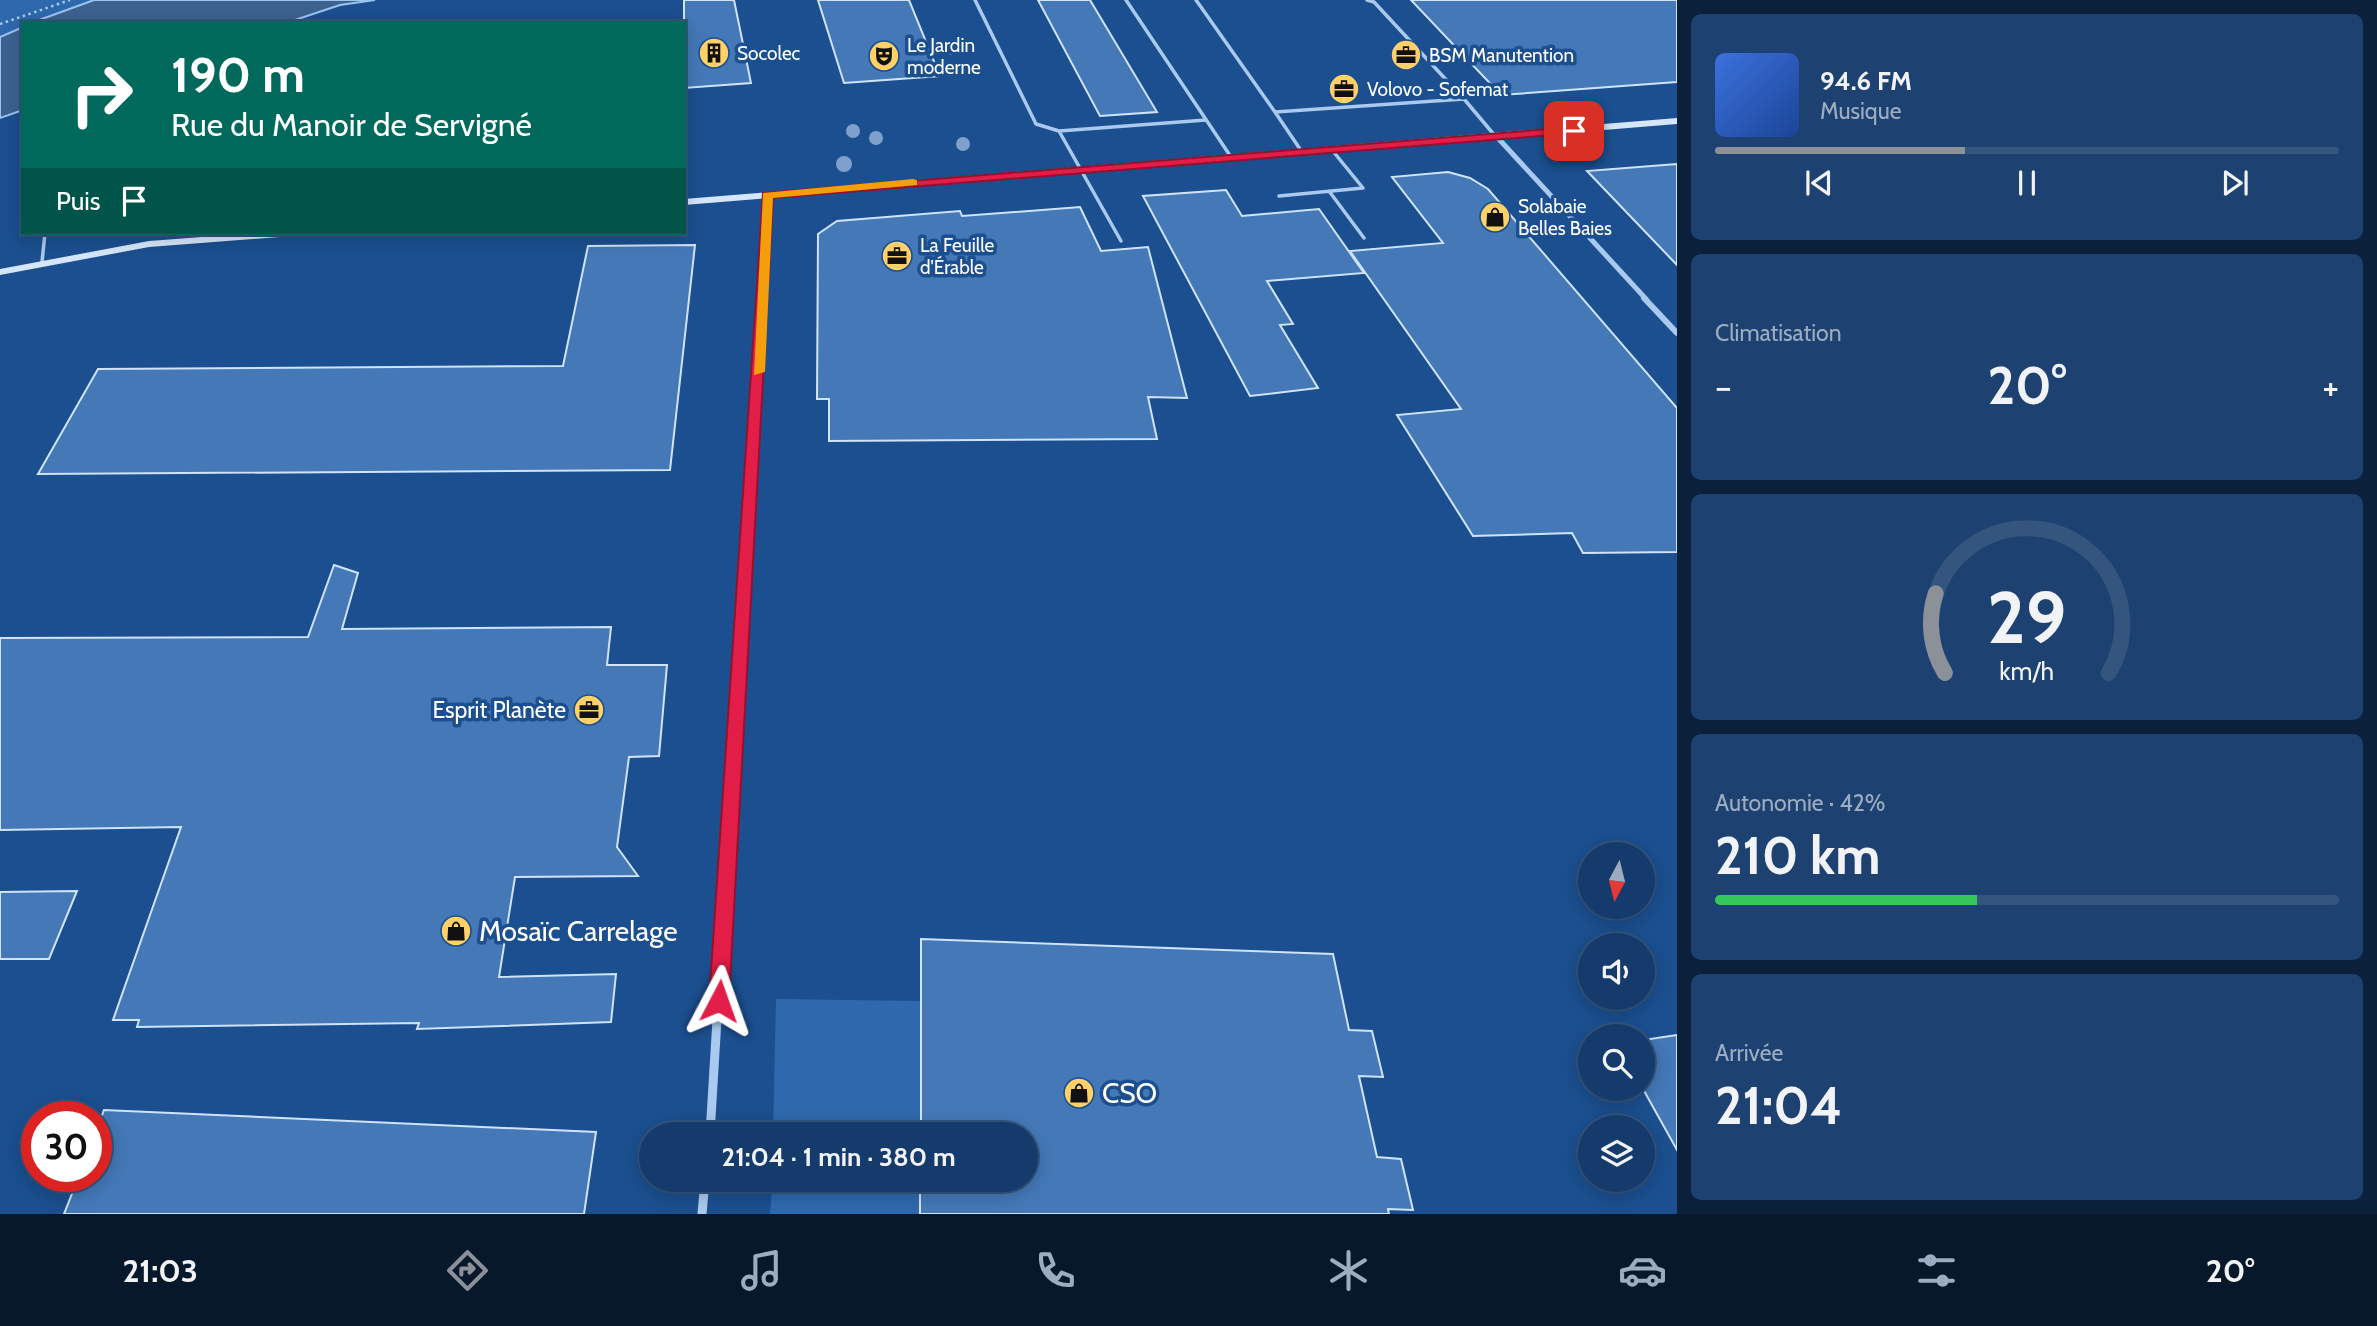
<!DOCTYPE html>
<html lang="fr">
<head>
<meta charset="utf-8">
<style>
  body { margin:0; font-family:Cabin,sans-serif; background:#1d4271; color:#f1f3f6; height:100vh; display:flex; flex-direction:column; font-size:26px; white-space:nowrap }
  * { box-sizing:border-box; margin:0 }
  p { font-size:23px; color:#9dadc1 }
  .icon { flex:none; width:38px; height:38px; fill:none; stroke:currentColor; stroke-width:2; stroke-linecap:round; stroke-linejoin:round }
  .map { position:relative; flex:1; overflow:hidden }
  .drawer { display:flex; flex-direction:column; gap:14px; padding:14px; background:#0b203b; width:700px }
  .drawer>* { flex:none }
  .hud { position:absolute; left:21px; top:21px; width:665px; height:214px; border-radius:0px; box-shadow:0 4px 18px #0003,0 0 0 2px #33557e; background:#00695c; color:#fff; overflow:hidden }
  .needle { width:46px; rotate:187deg }
  .tools { position:absolute; left:1578px; top:842px; display:grid; gap:14px }
  .tools a { display:grid; place-items:center; width:77px; height:77px; border-radius:50%; background:#143b6b; box-shadow:0 4px 18px #0003,0 0 0 2px #33557e; font-size:35px }
  .speed { position:absolute; left:21px; top:1101px; display:flex; gap:14px; font-size:35px; font-weight:700; text-align:center }
  .speed>* { display:grid; place-content:center; width:91px; height:91px; border-radius:50%; background:#143b6b; box-shadow:0 4px 18px #0003,0 0 0 2px #33557e; line-height:1 }
  .speed .limit { border:10px solid #d22; background:#fff; color:#111 }
  .pin { position:absolute; display:grid; place-items:center; width:60px; height:60px; color:#fff; margin:-30px; border-radius:14px; box-shadow:0 4px 10px #0006 }
  .me { position:absolute; width:77px; margin:-38px; rotate:4deg; stroke-linejoin:round; filter:drop-shadow(0 0 5px #0008) }
  .turn { display:flex; align-items:center; gap:24px; height:147px; padding:0 35px; font-size:32px }
  .turn .icon { width:91px; height:91px; stroke-width:2.5 }
  .turn b { display:block; font-size:49px; line-height:60px }
  .then { display:flex; align-items:center; height:66px; padding:0 35px; background:#0003; gap:14px; font-size:26px }
  .big { font-size:52px; font-weight:700; line-height:1.1 }
  .drawer .tile { flex:1; display:flex; flex-direction:column; justify-content:center; gap:10px; min-width:0; padding:0 24px; border-radius:10px; background:#1d4271 }
  .drawer .dial { align-items:center; gap:0 }
  .dial svg { height:182px; overflow:visible; fill:none; stroke:#33557e; stroke-width:7; stroke-linecap:round; text-anchor:middle }
  .dial text { fill:#f1f3f6; stroke:none }
  .song { display:flex; align-items:center; gap:21px }
  .cover { width:84px; height:84px; border-radius:10px; background:linear-gradient(135deg,hsl(220 70% 55%),hsl(220 70% 35%)) }
  .played { height:7px; border-radius:4px; background:linear-gradient(90deg,#8c9099 40%,#33557e 40%) }
  .keys { display:flex; justify-content:space-around; direction:ltr }
  .heat { display:flex; justify-content:space-between; align-items:center; font-size:38px; direction:ltr }
  .charge { height:10px; border-radius:5px; background:linear-gradient(90deg,#34c759 42%,#33557e 0) }
  .trip { position:absolute; left:639px; top:1122px; width:399px; height:70px; border-radius:35px; background:#143b6b; box-shadow:0 4px 18px #0003,0 0 0 2px #33557e; font-weight:700; line-height:70px; text-align:center }
  .tabs { display:flex; height:112px; justify-content:space-around; align-items:center; background:#08182b; color:#9dadc1 }
  .tabs .icon { width:49px; height:49px }
  .tabs .active { color:#8c9099 }
  .tabs b { font-size:32px; color:#f1f3f6 }
  main { display:flex; flex:1; min-height:0 }
  .map>svg:first-child { display:block }
</style>
</head>
<body>
<main>
<div class="map">
<svg width="1677" height="1214" viewBox="0 0 1677 1214">
  <rect width="100%" height="100%" fill="#1b4f8f"/>
  <path fill="#2e69ad" d="M0,0H94L31,23H23V27L0,37Z
    M776,999L921,1001V1134H773Z
    M773,1180H920V1214H770Z"/>
  <path fill="#3c6290" stroke="#9cc4f0" stroke-width="2" d="M94,0H375L340,5L286,23H31Z
    M23,27V110L0,118V37Z"/>
  <path fill="#4478b7" stroke="#cfe3fa" stroke-width="2" d="M684,0H734L751,83L684,88Z
    M818,0H909L940,76L844,83Z
    M1038,0H1090L1157,112L1100,116Z
    M1411,0H1677V82L1501,95Z
    M1677,164V265L1587,171Z
    M1448,172L1470,178L1488,189L1677,408V552L1583,553L1572,533L1473,536L1397,415L1461,409L1350,251L1443,243L1392,177Z
    M1226,190L1242,216L1319,209L1364,273L1267,281L1293,324L1280,325L1318,388L1250,396L1143,196Z
    M1080,207L1101,251L1148,247L1187,398L1148,397L1157,439L829,441V399H817L818,234L837,221L960,211L962,216Z
    M695,245L670,470L38,474L98,369L563,366L588,246Z
    M334,565L358,573L342,629L611,627L607,665H667L659,756L629,757L617,847L638,876L515,877L499,977L616,974L611,1022L417,1029L419,1023L137,1027L139,1020H113L181,827L0,830V638L308,637Z
    M77,891L49,959H0V892Z
    M921,939L1333,954L1349,1030L1372,1031L1383,1077L1359,1076L1377,1157L1401,1159L1413,1210L1388,1209L1389,1214H920V1180H1026V1134H921Z
    M1677,1035V1150L1643,1089V1040Z
    M104,1110L596,1132L584,1214H64L79,1176H96V1131Z"/>
  <g fill="none" stroke-linecap="round" stroke-linejoin="round">
    <path stroke="#a9c9ee" stroke-width="2.5" stroke-dasharray="2.5 3.5" stroke-linecap="butt" d="M0,24L70,0"/>
    <path stroke="#a9c9ee" stroke-width="3.5" d="M975,0L1036,124L1059,131L1121,241
      M1126,0L1231,157
      M1196,0L1275,112
      M1367,0L1374,2L1464,99
      M1059,131L1206,120
      M1302,152L1275,112L1464,99L1496,137
      M1329,191L1364,238
      M1279,196L1363,188L1332,150
      M42,262L45,233"/>
    <path stroke="#a9c9ee" stroke-width="5" d="M1497,137L1646,299
      M761,299L767,195"/>
    <path stroke="#a9c9ee" stroke-width="6" d="M1644,298L1677,333
      M737,694L761,298"/>
    <path stroke="#a9c9ee" stroke-width="9" d="M710,1134L737,692
      M702,1214L705,1180"/>
    <path fill="#d6e6fa" fill-rule="evenodd" d="M1677,118V124L684,205V199Z
      M255,233H298L293,236L149,247L0,275V269L149,241Z"/>
  </g>
  <g fill="#7ea0ca">
    <circle cx="951" cy="48" r="7"/>
    <circle cx="853" cy="131" r="7"/>
    <circle cx="876" cy="138" r="7"/>
    <circle cx="963" cy="144" r="7"/>
    <circle cx="844" cy="164" r="8"/>
  </g>
  <path fill="#e11d48" stroke="#92132f" stroke-width="2" d="M1574,127L1578,128V133L773,198L729,1001L726,1007L719,1010L712,1007L709,1001L763,193Z"/>
  <path fill="#f59e0b" d="M913,179L917,180V185L773,198L765,372L754,375L763,193Z"/>
  <defs>
    <g id="building-disc" transform="scale(1.575)"><circle r="9.5" fill="#ffd166" stroke="#1b4f8f"/><path d="M-4-6H4V6H1V3H-1V6H-4ZM-2.5-4.3h1.7v1.8h-1.7ZM.8-4.3h1.7v1.8H.8ZM-2.5-1h1.7V.8h-1.7ZM.8-1h1.7V.8H.8Z" fill="#111"/></g>
    <g id="office-disc" transform="scale(1.575)"><circle r="9.5" fill="#ffd166" stroke="#1b4f8f"/><path d="M-6-3h4V-5.5h4V-3h4V5H-6ZM-1-4.5V-3h2v-1.5ZM-6 0V1H6V0Z" fill="#111"/></g>
    <g id="theatre-disc" transform="scale(1.575)"><circle r="9.5" fill="#ffd166" stroke="#1b4f8f"/><path d="M-5-5.5Q0-4 5-5.5V0Q5 5 0 6Q-5 5-5 0ZM-3.3-2.5H-1v1.5H-3.3ZM1-2.5H3.3v1.5H1ZM-2.8 1Q0 5.5 2.8 1Z" fill="#111"/></g>
    <g id="shop-disc" transform="scale(1.575)"><circle r="9.5" fill="#ffd166" stroke="#1b4f8f"/><path d="M-5-2.5h2.3a2.7 3.5 0 0 1 5.4 0H5L5.5 6h-11ZM-1.5-2.5h3a1.5 2.3 0 0 0-3 0Z" fill="#111"/></g>
  </defs>
  <g fill-rule="evenodd">
    <use href="#building-disc" x="714" y="53"/>
    <use href="#office-disc" x="1406" y="55"/>
    <use href="#theatre-disc" x="884" y="56"/>
    <use href="#office-disc" x="1344" y="89"/>
    <use href="#shop-disc" x="1495" y="217"/>
    <use href="#office-disc" x="897" y="256"/>
    <use href="#office-disc" x="589" y="710"/>
    <use href="#shop-disc" x="456" y="931"/>
    <use href="#shop-disc" x="1079" y="1093"/>
  </g>
  <g text-anchor="middle" stroke-width="7" stroke-linejoin="round" paint-order="stroke">
    <g font-size="19" fill="#fff" stroke="#1b4f8f" text-anchor="start">
      <text x="907" y="52">Le Jardin<tspan x="907" dy="22">moderne</tspan></text>
      <text x="737" y="60">Socolec</text>
      <text x="1429" y="62">BSM Manutention</text>
      <text x="1367" y="96">Volovo - Sofemat</text>
      <text x="1518" y="213">Solabaie<tspan x="1518" dy="22">Belles Baies</tspan></text>
      <text x="920" y="252">La Feuille<tspan x="920" dy="22">d'Érable</tspan></text>
    </g>
    <g font-size="23" fill="#fff" stroke="#1b4f8f" text-anchor="end">
      <text x="566" y="718">Esprit Planète</text>
    </g>
    <g font-size="28" fill="#fff" stroke="#1b4f8f" text-anchor="start">
      <text x="479" y="941">Mosaïc Carrelage</text>
      <text x="1102" y="1103">CSO</text>
    </g>
  </g>
</svg>
<div class="tools">
<a><svg class="needle" viewBox="-14 -14 28 28"><path d="M0-13l5 13h-10z" fill="#e53935"/><path d="M0 13l5-13h-10z" fill="#9dadc1"/></svg></a>
<a><svg class="icon" aria-label="sound" viewBox="0 0 24 24"><path d="M4 9h4l5-4v14l-5-4H4zM17 9q2 3 0 6"/></svg></a>
<a><svg class="icon" aria-label="search" viewBox="0 0 24 24"><circle cx="10" cy="10" r="6"/><path d="M15 15l6 6"/></svg></a>
<a><svg class="icon" aria-label="layers" viewBox="0 0 24 24"><path d="M12 4l9 5-9 5-9-5zM3 14l9 5 9-5"/></svg></a>
</div>
<div class="speed"><div class="limit">30</div></div>
<div class="pin" style="left:1574px;top:131px;background:#d93025"><svg class="icon" aria-label="arrive" viewBox="0 0 24 24"><path d="M6 21V4h12l-3 4 3 4H6"/></svg></div>
<svg class="me" style="left:719px;top:1001px" viewBox="-20 -20 40 40"><path d="M0-17L14 15 0 8-14 15z" fill="#e11d48" stroke="#fff" stroke-width="4"/></svg>
<div class="trip">21:04 · 1 min · 380 m</div>
<div class="hud">
<div class="turn"><svg class="icon" aria-label="right" viewBox="0 0 24 24"><path d="M7 20v-9h11M14 6l5 5-5 5"/></svg><div><b>190 m</b>Rue du Manoir de Servigné</div></div>
<div class="then">Puis<svg class="icon" aria-label="arrive" viewBox="0 0 24 24"><path d="M6 21V4h12l-3 4 3 4H6"/></svg></div>
</div>
</div>
<section class="drawer">
<div class="tile">
<div class="song"><i class="cover"></i><div><b>94.6 FM</b><p>Musique</p></div></div>
<div class="played"></div>
<div class="keys"><svg class="icon" aria-label="previous" viewBox="0 0 24 24"><path d="M18 5L8 12l10 7zM5 5v14"/></svg><svg class="icon" aria-label="pause" viewBox="0 0 24 24"><path d="M8 5v14M16 5v14"/></svg><svg class="icon" aria-label="next" viewBox="0 0 24 24"><path d="M6 5l10 7-10 7zM19 5v14"/></svg></div>
</div>
<div class="tile"><p>Climatisation</p>
<div class="heat"><a>−</a><b class="big">20°</b><a>+</a></div>
</div>
<div class="tile dial"><svg viewBox="0 0 100 80">
<path d="M14 69A42 42 0 1 1 86 69"/>
<path d="M14 69A42 42 0 0 1 10 34" stroke="#8c9099"/>
<text x="50" y="56" font-size="32" font-weight="700">29</text>
<text x="50" y="72" font-size="11">km/h</text>
</svg></div>
<div class="tile"><p>Autonomie · 42%</p><b class="big">210 km</b><div class="charge"></div></div>
<div class="tile"><p>Arrivée</p><b class="big">21:04</b></div>
</section>
</main>
<nav class="tabs">
<b>21:03</b>
<svg class="icon active" aria-label="directions" viewBox="0 0 24 24"><path d="M12 3l9 9-9 9-9-9zM9 14v-3h6M13 9l2 2-2 2"/></svg>
<svg class="icon" aria-label="music" viewBox="0 0 24 24"><path d="M9 18V5l10-2v13"/><circle cx="6" cy="18" r="3"/><circle cx="16" cy="16" r="3"/></svg>
<svg class="icon" aria-label="phone" viewBox="0 0 24 24"><path d="M5 4h4l2 5-3 2q2 4 5 5l2-3 5 2v4C11 20 4 13 5 4z"/></svg>
<svg class="icon" aria-label="climate" viewBox="0 0 24 24"><path d="M12 3v18M4 7l16 10M4 17L20 7"/></svg>
<svg class="icon" aria-label="car" viewBox="0 0 24 24"><path d="M5 17H2v-5l4-1 3-4h7l3 4 3 1v5h-3M9 17h6M6 11h13"/><circle cx="7" cy="17" r="2"/><circle cx="17" cy="17" r="2"/></svg>
<svg class="icon" aria-label="filters" viewBox="0 0 24 24"><path d="M4 7h16M4 17h16"/><circle cx="9" cy="7" r="2"/><circle cx="15" cy="17" r="2"/></svg>
<b>20°</b>
</nav>
</body>
</html>
